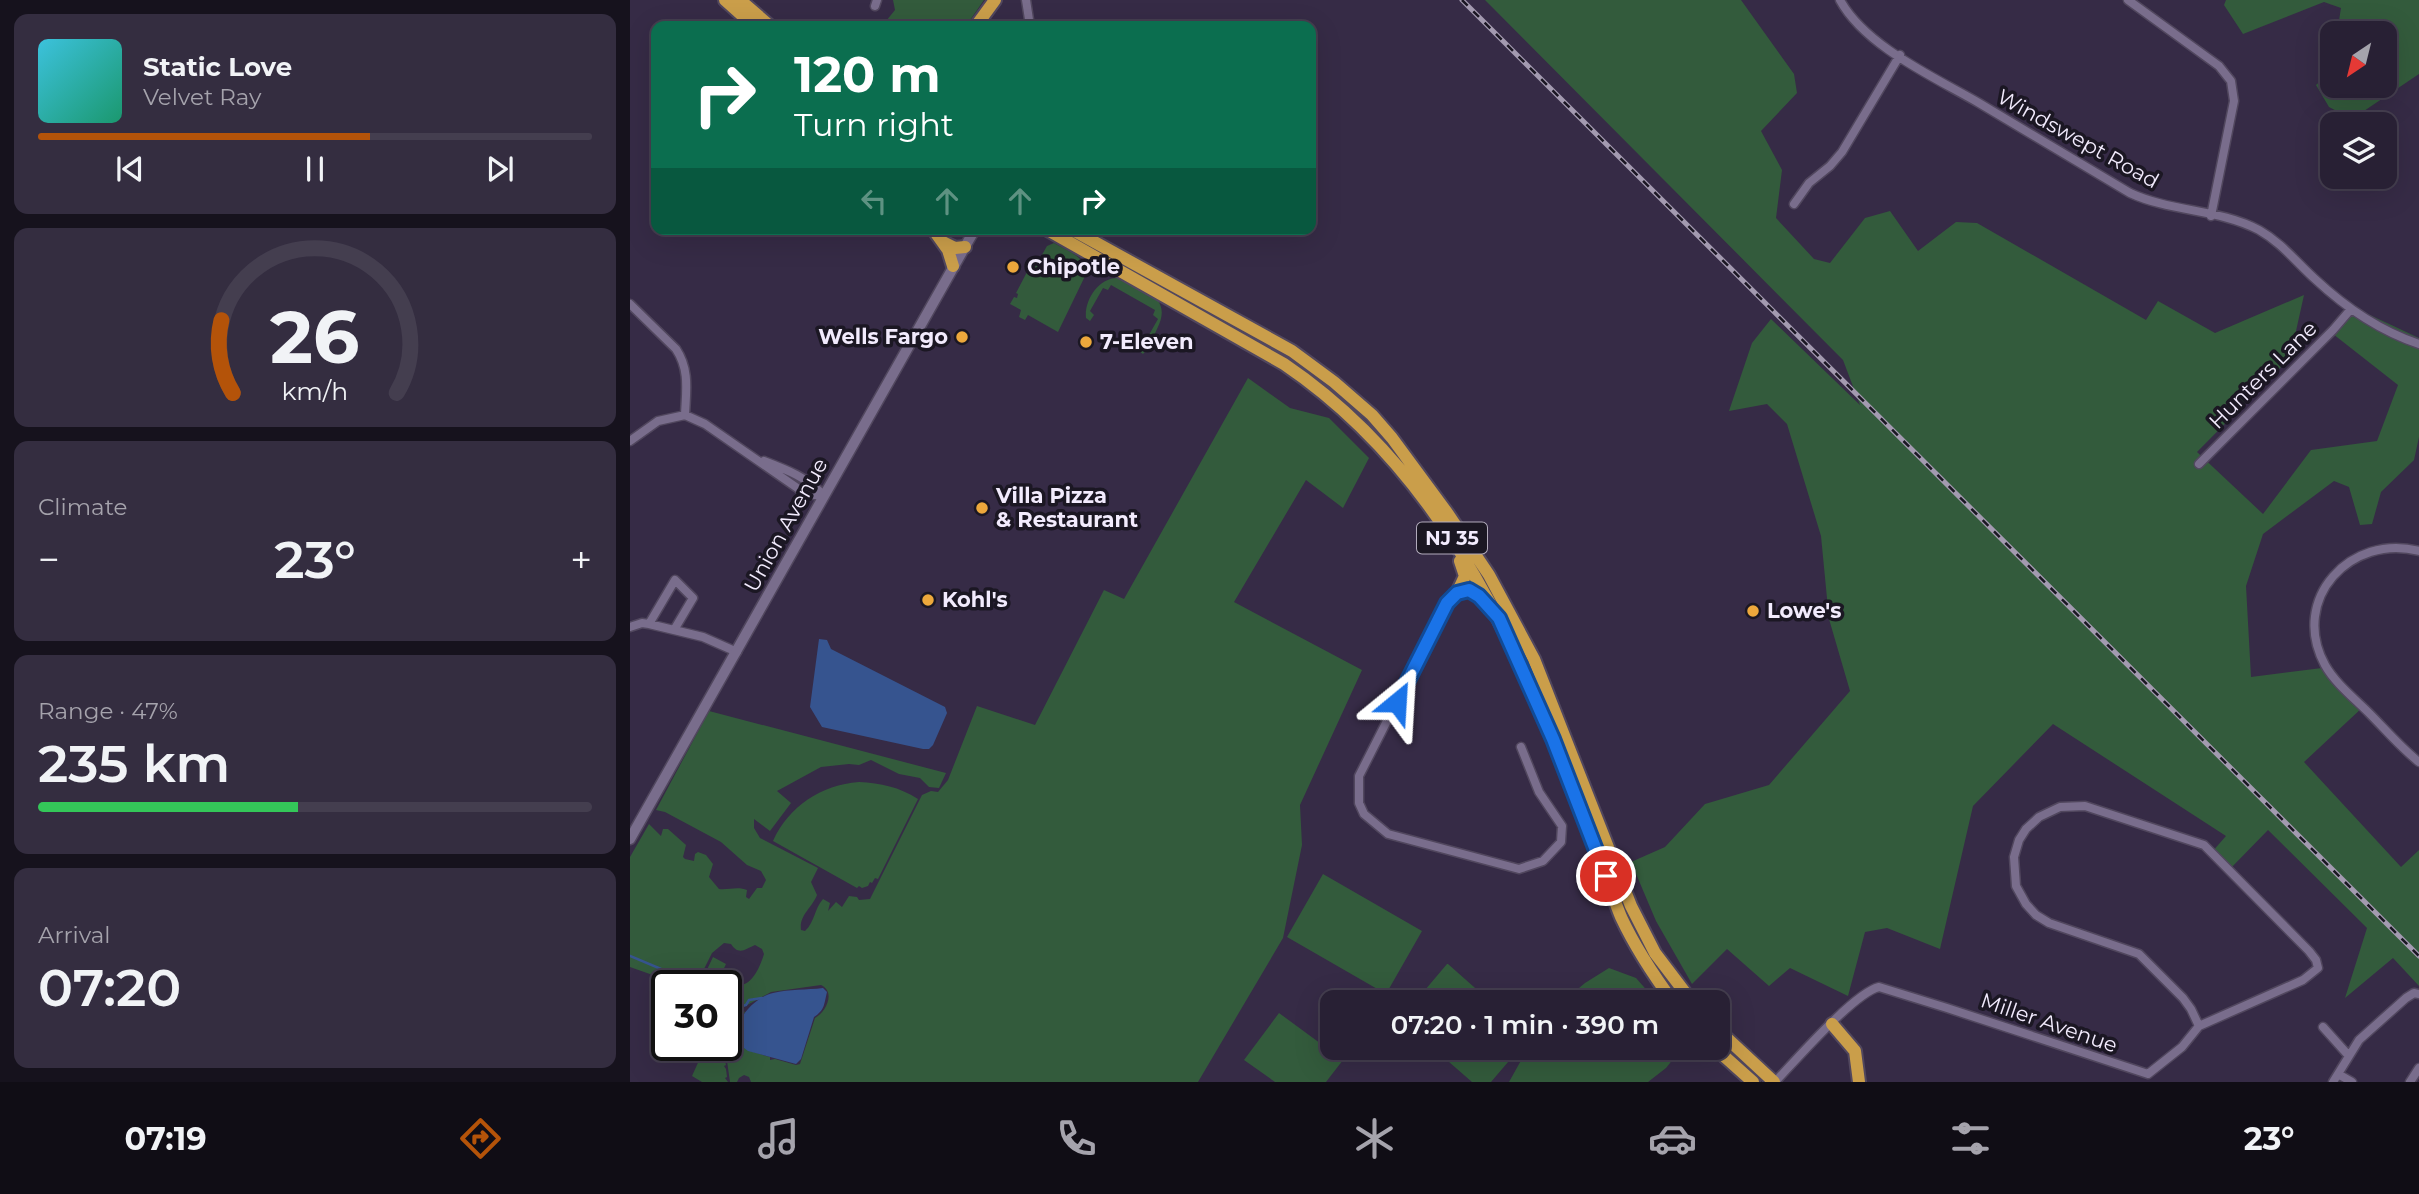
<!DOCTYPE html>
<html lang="en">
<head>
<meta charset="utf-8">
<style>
  body { margin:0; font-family:Montserrat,sans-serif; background:#342d40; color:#f1f3f6; height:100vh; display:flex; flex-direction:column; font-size:26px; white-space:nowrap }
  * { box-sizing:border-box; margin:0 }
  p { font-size:23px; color:#a5a3ac }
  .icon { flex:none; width:38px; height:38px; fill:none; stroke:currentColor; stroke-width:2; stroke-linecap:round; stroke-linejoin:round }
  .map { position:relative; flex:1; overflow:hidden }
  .sheet { display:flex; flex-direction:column; gap:14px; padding:14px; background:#16121d; width:630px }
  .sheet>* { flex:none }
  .guide { position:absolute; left:21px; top:21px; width:665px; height:214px; border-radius:14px; box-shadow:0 7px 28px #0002,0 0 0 2px #443e4f; background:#0b6e4f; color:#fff; overflow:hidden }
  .needle { width:46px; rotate:215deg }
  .buttons { position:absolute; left:1690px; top:21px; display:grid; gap:14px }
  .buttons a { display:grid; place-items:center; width:77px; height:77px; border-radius:14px; background:#282034; box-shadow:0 7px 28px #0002,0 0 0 2px #443e4f; font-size:35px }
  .speed { position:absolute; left:21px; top:970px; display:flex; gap:14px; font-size:35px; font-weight:700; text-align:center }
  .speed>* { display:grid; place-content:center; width:91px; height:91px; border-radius:50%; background:#282034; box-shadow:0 7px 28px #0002,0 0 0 2px #443e4f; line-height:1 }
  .speed .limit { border:4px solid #111; border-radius:10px; background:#fff; color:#111 }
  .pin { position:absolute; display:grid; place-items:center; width:60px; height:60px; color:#fff; margin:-30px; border:4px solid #fff; border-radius:50%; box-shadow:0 2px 7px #0007 }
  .me { position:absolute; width:77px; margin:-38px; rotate:27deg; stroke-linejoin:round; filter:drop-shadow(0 0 5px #0008) }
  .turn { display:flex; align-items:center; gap:24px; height:147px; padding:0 28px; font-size:32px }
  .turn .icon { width:91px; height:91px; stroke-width:2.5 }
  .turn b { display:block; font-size:49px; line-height:60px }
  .lanes { display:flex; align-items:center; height:66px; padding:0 28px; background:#0003; justify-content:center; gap:35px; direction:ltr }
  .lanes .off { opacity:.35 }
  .big { font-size:52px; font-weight:600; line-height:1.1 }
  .sheet .card { flex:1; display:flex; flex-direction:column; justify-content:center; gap:10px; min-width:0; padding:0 24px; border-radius:14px; background:#342d40 }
  .sheet .dial { align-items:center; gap:0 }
  .dial svg { height:182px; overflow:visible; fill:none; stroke:#443e4f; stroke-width:7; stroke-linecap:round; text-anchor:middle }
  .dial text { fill:#f1f3f6; stroke:none }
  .song { display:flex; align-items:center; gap:21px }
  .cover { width:84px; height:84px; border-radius:10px; background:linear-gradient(135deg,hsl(190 70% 55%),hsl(160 70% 35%)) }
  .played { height:7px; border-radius:4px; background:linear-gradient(90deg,#b45309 60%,#443e4f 60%) }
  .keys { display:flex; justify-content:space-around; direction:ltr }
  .heat { display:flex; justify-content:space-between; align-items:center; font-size:38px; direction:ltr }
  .charge { height:10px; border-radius:5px; background:linear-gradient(90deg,#34c759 47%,#443e4f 0) }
  .trip { position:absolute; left:690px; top:990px; width:410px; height:70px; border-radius:14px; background:#282034; box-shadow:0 7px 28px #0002,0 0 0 2px #443e4f; font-weight:600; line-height:70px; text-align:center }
  .menu { display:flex; height:112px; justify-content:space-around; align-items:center; background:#100d15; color:#a5a3ac }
  .menu .icon { width:49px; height:49px }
  .menu .current { color:#b45309 }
  .menu b { font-size:32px; color:#f1f3f6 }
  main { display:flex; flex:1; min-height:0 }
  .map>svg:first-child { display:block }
</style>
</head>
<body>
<main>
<section class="sheet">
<div class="card">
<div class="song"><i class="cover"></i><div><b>Static Love</b><p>Velvet Ray</p></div></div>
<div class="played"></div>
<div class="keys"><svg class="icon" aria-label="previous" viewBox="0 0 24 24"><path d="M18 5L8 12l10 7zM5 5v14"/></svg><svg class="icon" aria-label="pause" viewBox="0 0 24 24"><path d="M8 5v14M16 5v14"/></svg><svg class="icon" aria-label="next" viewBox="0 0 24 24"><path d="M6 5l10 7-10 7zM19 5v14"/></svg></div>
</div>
<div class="card dial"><svg viewBox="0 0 100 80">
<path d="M14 69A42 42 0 1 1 86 69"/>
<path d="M14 69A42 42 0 0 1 9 37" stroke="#b45309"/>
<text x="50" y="56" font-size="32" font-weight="700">26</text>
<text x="50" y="72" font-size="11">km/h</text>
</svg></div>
<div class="card"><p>Climate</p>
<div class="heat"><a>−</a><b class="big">23°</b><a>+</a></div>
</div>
<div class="card"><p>Range · 47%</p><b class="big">235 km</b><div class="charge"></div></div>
<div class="card"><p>Arrival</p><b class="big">07:20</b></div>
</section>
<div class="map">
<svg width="1789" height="1082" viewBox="0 0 1789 1082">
  <rect width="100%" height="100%" fill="#362b46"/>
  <path fill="#335b3c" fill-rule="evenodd" d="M263,0H354L336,26H252L265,10Z
    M855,0H1111L1164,74L1167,93L1131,131L1152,170L1146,218L1184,259L1200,263L1235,218L1260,211L1288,251L1326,222L1347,223L1516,320L1528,301L1585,333L1674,295L1660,358L1567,452L1633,514L1681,450L1747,441L1768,385L1703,334L1725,308L1789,338V437L1784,460L1751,492L1742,524L1730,525L1719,487L1704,481L1633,534L1616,586L1621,677L1700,667L1733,707L1674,762L1771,867L1789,850V986L1763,958L1715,998L1737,928L1638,830L1599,870L1582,852L1596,836L1423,724L1343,806L1310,949L1257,928L1235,932L1218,996L1160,968L1139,986L1097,949L1062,984L1026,921L1001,862L1035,847L1075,804L1139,785L1220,691L1199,619L1191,536L1157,424L1137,404L1099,411L1122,343L1141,319L1230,405L1213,360Z
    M1596,0H1789V74L1722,119L1699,107L1686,85L1700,73L1703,56V86H1755V33H1707L1711,8L1694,2L1613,34L1594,5Z
    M424,243C438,251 454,256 457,272L428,332L398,315L395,320L389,317L391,310L380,304L384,297L387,298L388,294L386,293L397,272L401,274L417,246Z
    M487,278C512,291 544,295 527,329C523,338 520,347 513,354L505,348L511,349L528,319L523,315L525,310L481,285L478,290L473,288L460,311L464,315L460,321L456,318C454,300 469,278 487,278Z
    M618,378L660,408L699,418L739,458L713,508L676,480L604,602L732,670L670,805L672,845L653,938L568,1082H121L119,1077L114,1075L109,1078L107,1082H100L95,1047L101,1017L96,1011V985H88L93,981C98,982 105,985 110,985C123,985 131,964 134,954L132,949L125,945C115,949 109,956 101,944L94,943L82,953L72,973L73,976L83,985H51L0,967V857L19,824L31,836L33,829H38L56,845L53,857L55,859L64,861L65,854L68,852L76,855L83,864L79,877L89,889C99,890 108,886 117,890L116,897L119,899L127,888H132L136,880L131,871L117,865L91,842L35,812L26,810L79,711L316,773L309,788L299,787L290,778L269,774L241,760L229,765L219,764L191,767L147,791L161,803L140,831L124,819V828L130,838L188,868L181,882L187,895C182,908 169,915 171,930L175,931C185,922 184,909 193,899L200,903L198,911L206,902L212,907L219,896L227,897L229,900L240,899L292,795L301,791L308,792L318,780L347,706L405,725L474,590L494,599ZM191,985C206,992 196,1012 185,1018L170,1064L166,1065L145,1059L140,1060V1057C112,1049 92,1044 115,1012L110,1009L141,992Z
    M229,782C251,783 269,787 288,799L248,879L245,878L242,883L240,882L238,886L232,888L229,886L227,888L143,841C159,806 191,785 229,782Z
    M693,874L792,931L756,994L657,937Z
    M83,957L96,964L87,983L74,976Z
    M817,964H818L862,1003H784Z
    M979,968L1006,978L1028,1003H931L955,983Z
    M649,1013L713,1060L696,1082H645L614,1060Z
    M76,1045H92V1051L89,1054L91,1057H94L96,1065L94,1066L96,1069L97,1077L95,1078L98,1082H72L62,1076Z
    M803,1048H890L861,1082H842Z
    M898,1048H1052L1036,1068L1018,1082H879Z"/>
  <path fill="#36548f" d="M189,639L197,640L201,649L315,707L317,713L303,745L299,749H293L192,727L180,707Z
    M193,988L197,992C194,1004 195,1010 184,1017L171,1059L166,1064L118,1051L106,1042C103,1021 123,998 143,993C159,989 177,990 193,988Z"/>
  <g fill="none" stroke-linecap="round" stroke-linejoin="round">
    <path stroke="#36548f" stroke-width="2.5" d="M0,956L69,985
      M96,1002L108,1007L116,1005L119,1000L132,998"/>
    <g stroke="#51475e" stroke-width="11">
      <path id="minor" d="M396,0L400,26
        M1210,0C1235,46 1304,77 1349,103C1400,133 1450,163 1500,193C1541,212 1589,209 1629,230C1652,243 1666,262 1685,279C1715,307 1750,331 1789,344
        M1498,0L1589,66L1601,81L1604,101L1581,216
        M245,6L247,0
        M1164,204L1179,183L1200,166L1212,152L1270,55
        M0,304L46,349C60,370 56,391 55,415
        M0,441L28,421L55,415L75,424L176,494L194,496
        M134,461C155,469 179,478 194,496
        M1569,464L1703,330L1721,309
        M1789,551C1721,533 1659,599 1695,665C1705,683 1724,698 1739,713C1755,729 1771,748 1789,762
        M827,593L817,603L729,776V803L734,814L758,834L889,869L913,861L931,842L932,826L909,792L891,747
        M19,624L45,580L63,598L44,630
        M0,627L12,623L19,624L73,637L107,652
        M1693,1027L1719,1056
        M1708,1074L1722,1082
        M1145,1082C1165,1061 1224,993 1249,987L1317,1008L1518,1074L1552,1047L1569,1026L1673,980L1688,968L1686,960L1679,951L1574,845L1455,806L1430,807L1409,817L1396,829L1389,840L1384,857L1386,886L1396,904L1406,915L1419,923L1509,954L1553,998L1561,1009L1569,1026
        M1703,1082L1729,1040L1776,998L1784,993L1789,994
        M1780,1082L1789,1068"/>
    </g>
    <g stroke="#51475e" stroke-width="13">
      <path id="tertiary" d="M0,839L345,229"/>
    </g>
    <g stroke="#51475e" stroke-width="16">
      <path id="trunk" d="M95,0L124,26
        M110,0L140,26
        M346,26L365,0
        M303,229L318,250L323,266
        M416,229L654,364C802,464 877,621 941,782C951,807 961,832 970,857C977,877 983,898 991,917C1005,947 1024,976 1044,1003
        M441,229L662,351L704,382L742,415L762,438L818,514L859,575L904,659L1001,906L1025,953L1063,1003
        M313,242L325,248L335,247
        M827,593L835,576L830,561
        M1202,1024L1225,1051L1229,1082
        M1087,1029L1144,1082
        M1085,1048L1123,1082"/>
    </g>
    <use href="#minor" stroke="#796d8c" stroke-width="8"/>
    <use href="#tertiary" stroke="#796d8c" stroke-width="10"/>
    <use href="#trunk" stroke="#ca9e4a" stroke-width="12"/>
    <g stroke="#a39ab0" stroke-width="5">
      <path id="rail" d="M832,0L1789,956"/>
    </g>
    <use href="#rail" stroke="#1b1723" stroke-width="2.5" stroke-dasharray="8" stroke-linecap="butt"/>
  </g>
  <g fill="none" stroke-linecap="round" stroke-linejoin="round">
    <g stroke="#114b97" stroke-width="18">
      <path id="route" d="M767,702L817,603L827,593L839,590L849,596L869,618L923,739L976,876"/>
    </g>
    <use href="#route" stroke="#1a73e8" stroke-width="12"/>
  </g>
  <g fill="#eda83c" stroke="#1b1723" stroke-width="2.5">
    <circle cx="383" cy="267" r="7"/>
    <circle cx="332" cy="337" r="7"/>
    <circle cx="456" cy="342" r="7"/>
    <circle cx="352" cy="508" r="7"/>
    <circle cx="298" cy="600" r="7"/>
    <circle cx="1123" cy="611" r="7"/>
  </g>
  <g text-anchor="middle" stroke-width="7" stroke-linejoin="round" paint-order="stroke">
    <rect fill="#1b1723" stroke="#b2abbc" stroke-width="2" x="787" y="522.5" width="70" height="31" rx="5"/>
    <g font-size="19" font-weight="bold" fill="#f2ebfd">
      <text x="822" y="545">NJ 35</text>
    </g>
    <g font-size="21" fill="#f2ebfd" stroke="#1b1723">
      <text transform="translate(1448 139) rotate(29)" y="7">Windswept Road</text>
      <text transform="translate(1633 375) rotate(-45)" y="7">Hunters Lane</text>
      <text transform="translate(156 525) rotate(-61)" y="7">Union Avenue</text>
      <text transform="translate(1419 1023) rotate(19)" y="7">Miller Avenue</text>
    </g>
    <g font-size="21" font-weight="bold" fill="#f2ebfd" stroke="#1b1723" text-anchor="start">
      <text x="397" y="274">Chipotle</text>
      <text x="318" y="344" text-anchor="end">Wells Fargo</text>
      <text x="470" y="349">7-Eleven</text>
      <text x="366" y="503">Villa Pizza<tspan x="366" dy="24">&amp; Restaurant</tspan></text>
      <text x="312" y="607">Kohl's</text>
      <text x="1137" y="618">Lowe's</text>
    </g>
  </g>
</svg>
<div class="buttons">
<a><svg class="needle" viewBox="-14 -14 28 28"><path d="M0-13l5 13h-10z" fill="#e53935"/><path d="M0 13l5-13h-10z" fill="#a5a3ac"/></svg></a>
<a><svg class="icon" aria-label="layers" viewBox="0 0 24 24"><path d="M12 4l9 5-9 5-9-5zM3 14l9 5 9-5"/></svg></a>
</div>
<div class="speed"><div class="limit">30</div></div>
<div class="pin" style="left:976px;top:876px;background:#d93025"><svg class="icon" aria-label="arrive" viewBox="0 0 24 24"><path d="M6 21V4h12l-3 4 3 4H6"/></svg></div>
<svg class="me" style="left:767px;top:702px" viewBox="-20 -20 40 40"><path d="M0-17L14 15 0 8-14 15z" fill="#1a73e8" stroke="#fff" stroke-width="4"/></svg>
<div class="trip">07:20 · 1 min · 390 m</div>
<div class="guide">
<div class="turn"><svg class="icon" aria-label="right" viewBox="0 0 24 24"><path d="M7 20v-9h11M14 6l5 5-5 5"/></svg><div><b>120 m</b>Turn right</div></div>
<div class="lanes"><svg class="icon off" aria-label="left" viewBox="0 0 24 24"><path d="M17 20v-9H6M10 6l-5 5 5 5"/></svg><svg class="icon off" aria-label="ahead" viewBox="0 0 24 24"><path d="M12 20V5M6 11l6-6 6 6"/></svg><svg class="icon off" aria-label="ahead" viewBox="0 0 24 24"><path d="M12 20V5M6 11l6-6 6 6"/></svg><svg class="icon" aria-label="right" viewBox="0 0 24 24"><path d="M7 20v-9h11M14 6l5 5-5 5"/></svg></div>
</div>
</div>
</main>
<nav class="menu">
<b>07:19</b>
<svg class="icon current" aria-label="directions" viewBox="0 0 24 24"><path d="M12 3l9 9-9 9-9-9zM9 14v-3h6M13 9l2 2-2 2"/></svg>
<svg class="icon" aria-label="music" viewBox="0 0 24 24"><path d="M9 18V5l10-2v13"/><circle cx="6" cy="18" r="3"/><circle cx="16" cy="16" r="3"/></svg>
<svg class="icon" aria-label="phone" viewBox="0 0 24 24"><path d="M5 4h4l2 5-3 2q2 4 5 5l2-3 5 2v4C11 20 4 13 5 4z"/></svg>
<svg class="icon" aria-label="climate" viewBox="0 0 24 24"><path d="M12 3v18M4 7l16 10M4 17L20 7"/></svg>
<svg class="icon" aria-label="car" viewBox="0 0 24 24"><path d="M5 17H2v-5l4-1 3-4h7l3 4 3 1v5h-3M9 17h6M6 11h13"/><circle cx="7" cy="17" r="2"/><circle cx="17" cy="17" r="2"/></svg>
<svg class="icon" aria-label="filters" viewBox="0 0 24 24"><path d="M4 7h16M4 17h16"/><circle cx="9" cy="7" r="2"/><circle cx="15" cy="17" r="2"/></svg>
<b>23°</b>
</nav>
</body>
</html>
